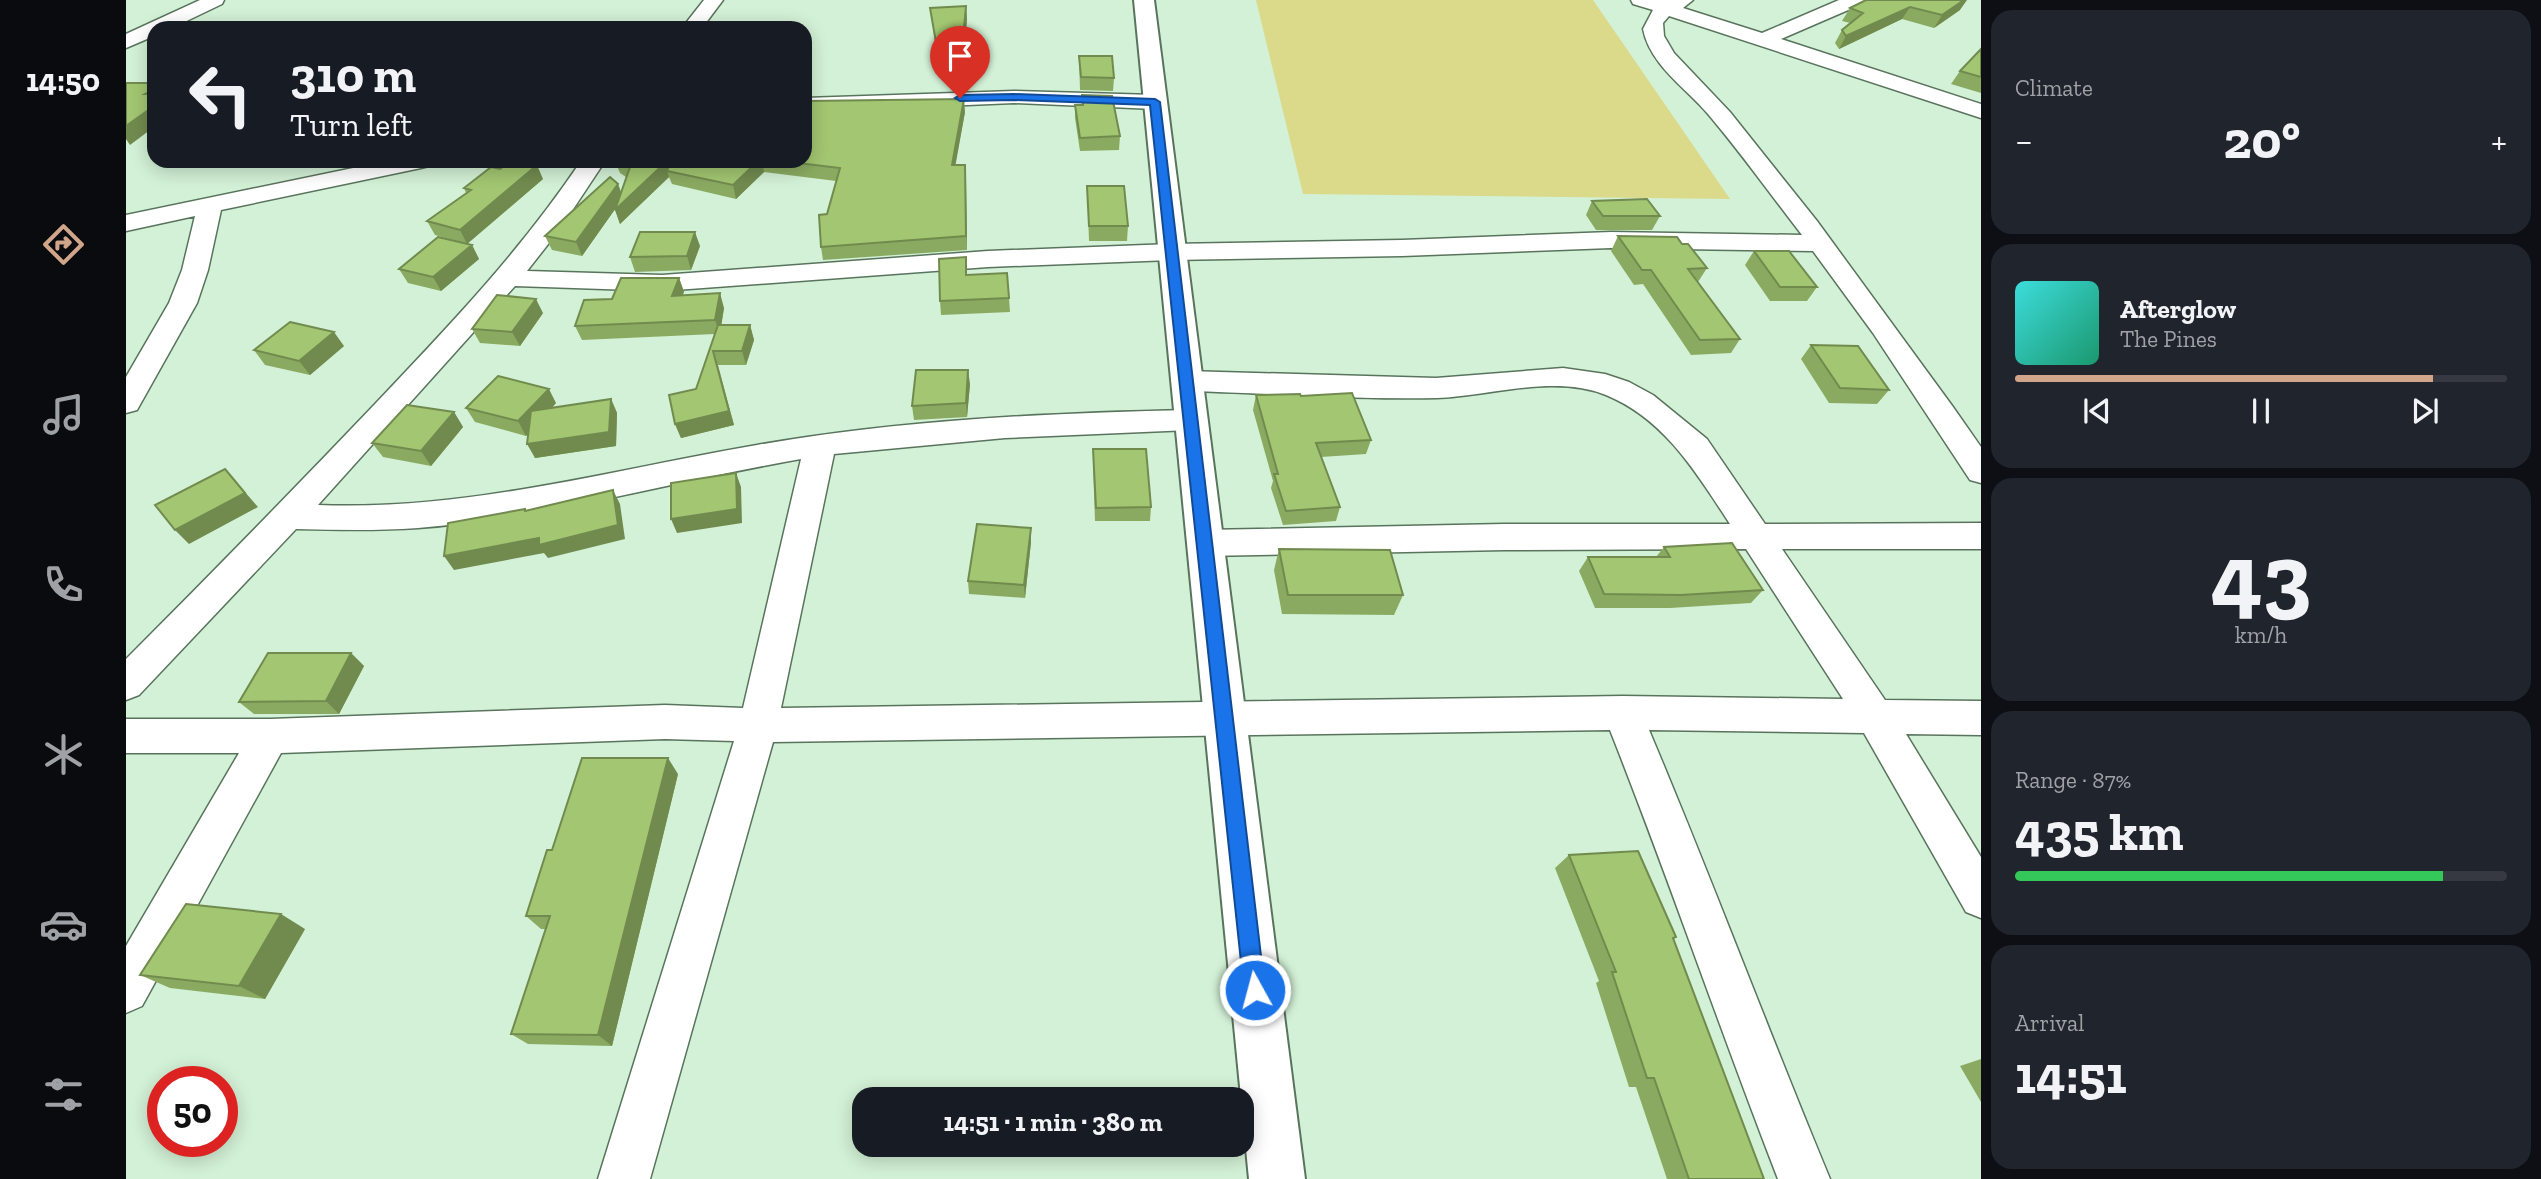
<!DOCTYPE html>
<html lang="en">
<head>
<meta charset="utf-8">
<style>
  body { margin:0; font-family:"Zilla Slab",serif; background:#20242c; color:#f1f3f6; height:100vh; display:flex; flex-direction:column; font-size:26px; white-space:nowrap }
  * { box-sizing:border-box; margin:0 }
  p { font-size:23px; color:#9ea1a6 }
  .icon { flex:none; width:38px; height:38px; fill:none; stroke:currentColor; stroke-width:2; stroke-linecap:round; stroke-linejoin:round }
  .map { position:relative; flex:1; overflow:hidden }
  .details { display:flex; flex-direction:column; gap:10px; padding:10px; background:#0d0f14; width:560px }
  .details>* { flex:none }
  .banner { position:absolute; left:21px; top:21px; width:665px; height:147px; border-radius:21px; box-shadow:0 4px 18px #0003; background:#171b24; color:#f1f3f6; overflow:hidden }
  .speed { position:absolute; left:21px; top:1066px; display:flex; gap:14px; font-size:35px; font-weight:700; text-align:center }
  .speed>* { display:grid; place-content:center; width:91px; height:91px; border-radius:50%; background:#171b24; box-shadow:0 4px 18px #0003; line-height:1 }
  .speed .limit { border:10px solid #d22; background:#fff; color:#111 }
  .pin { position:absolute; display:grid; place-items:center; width:60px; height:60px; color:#fff; margin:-72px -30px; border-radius:50% 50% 50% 0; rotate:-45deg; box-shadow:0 0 7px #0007 }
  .pin .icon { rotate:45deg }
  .me { position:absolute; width:77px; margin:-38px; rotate:353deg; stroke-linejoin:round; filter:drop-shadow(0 0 5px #0008) }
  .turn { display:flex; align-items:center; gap:24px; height:147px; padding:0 28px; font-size:32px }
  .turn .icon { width:91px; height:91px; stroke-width:2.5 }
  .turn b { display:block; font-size:49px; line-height:60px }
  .big { font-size:52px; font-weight:700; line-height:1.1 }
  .details .card { flex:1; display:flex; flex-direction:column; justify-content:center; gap:10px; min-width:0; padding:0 24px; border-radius:21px; background:#20242c }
  .details .dial { align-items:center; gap:0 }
  .dial b { font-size:91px; line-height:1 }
  .song { display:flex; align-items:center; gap:21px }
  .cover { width:84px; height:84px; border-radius:10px; background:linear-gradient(135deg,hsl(180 70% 55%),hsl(160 70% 35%)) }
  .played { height:7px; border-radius:4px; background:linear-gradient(90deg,#d0a589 85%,#363941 85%) }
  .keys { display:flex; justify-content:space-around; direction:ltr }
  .heat { display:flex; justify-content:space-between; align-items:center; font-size:38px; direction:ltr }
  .charge { height:10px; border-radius:5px; background:linear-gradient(90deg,#34c759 87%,#363941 0) }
  .trip { position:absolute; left:726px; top:1087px; width:402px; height:70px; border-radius:21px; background:#171b24; box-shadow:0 4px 18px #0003; font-weight:700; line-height:70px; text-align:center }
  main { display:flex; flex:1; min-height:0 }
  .dock { display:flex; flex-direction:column; width:126px; justify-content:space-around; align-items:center; background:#090b0e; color:#9ea1a6 }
  .dock .icon { width:49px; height:49px }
  .dock .current { color:#d0a589 }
  .dock b { font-size:32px; color:#f1f3f6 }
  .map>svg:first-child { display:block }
</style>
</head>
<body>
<main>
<nav class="dock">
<b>14:50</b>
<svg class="icon current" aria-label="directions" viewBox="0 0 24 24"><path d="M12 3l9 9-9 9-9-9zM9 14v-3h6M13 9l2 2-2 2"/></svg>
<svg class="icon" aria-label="music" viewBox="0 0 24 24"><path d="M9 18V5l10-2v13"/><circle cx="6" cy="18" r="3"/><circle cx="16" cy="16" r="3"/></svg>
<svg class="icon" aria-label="phone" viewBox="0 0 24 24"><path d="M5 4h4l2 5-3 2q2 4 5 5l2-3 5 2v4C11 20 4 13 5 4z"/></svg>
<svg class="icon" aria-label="climate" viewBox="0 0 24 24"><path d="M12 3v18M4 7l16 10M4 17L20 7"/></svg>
<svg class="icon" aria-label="car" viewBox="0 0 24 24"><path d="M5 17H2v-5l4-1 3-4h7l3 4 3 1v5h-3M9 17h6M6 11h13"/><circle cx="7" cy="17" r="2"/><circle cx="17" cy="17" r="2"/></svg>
<svg class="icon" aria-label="filters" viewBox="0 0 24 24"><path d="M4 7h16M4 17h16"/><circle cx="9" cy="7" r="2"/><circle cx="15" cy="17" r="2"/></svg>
</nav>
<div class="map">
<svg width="1855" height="1179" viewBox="0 0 1855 1179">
  <rect width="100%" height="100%" fill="#d3f1d6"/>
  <path fill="#dbd98a" d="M1130,0H1467L1604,199L1177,194Z"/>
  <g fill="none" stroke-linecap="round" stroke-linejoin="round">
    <g stroke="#59745c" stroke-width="3">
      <path id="street" d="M74,0H98L96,4L46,28H28V36L0,48V34Z
        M578,0H597L576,28H556Z
        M1505,0H1567L1557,8L1636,33L1713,0H1738L1736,4L1655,39L1855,104V118L1543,16L1537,23L1538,36L1548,53L1604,112L1691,221L1827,407L1855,447V483L1844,480L1747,333L1687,251L1485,248L1276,256L1045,260L862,267L536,291L389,286L192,505C341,511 485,470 631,445C774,420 919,413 1064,410L1075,413L1079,420L1075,427L1064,430L879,438L708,454L655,708L1497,696L1717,699L1620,549L1378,550L1078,556L1066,552L1061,543L1066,534L1078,530L1378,524H1604C1571,474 1539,419 1480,395C1428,374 1365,396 1311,398C1227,400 1143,393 1060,391L1050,388L1045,381L1050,374L1060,371L1310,378L1437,368L1479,374L1503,382L1527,395L1581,439L1639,524L1855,523V549H1656L1759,700L1855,701V735L1780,734L1855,857V918L1840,912L1738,733L1523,730C1586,879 1642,1030 1704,1179H1652C1594,1030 1543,879 1484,730L647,742L524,1179H472L608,741L539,739L155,753L16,1006L0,1013V946L113,753H0V719H144L539,705L617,708L675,459C548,481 422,518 292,528C251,531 211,530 170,529L13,695L0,700V659C84,575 167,490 249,404C325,324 393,253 455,161H479L434,229L401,271L536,275L862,251L1045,244L1276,240L1485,232L1676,235C1645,195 1615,153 1582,114C1560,88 1524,65 1517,29L1527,10L1507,4Z
        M888,91L1029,95L1037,97L1040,102L1037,107L1029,109L888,103L679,112V98Z
        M261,161H307L303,166L295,168L95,210L82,270L71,303L11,410L0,413V377L43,303L56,270L69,216L0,231V215Z"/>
    </g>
    <g stroke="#59745c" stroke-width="4">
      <path id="secondary" d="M1008,0H1028L1179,1179H1123Z"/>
    </g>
    <use href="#street" fill="#fff" fill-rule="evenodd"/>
    <use href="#secondary" fill="#fff" fill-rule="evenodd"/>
  </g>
  <path fill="#8baa61" d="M1740,0L1834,10L1808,28L1776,19L1713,49L1709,43L1716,30L1724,23L1716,21L1724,8Z
    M840,6L841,19L837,61H812L804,8Z
    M1855,49V93L1825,84L1834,71Z
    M953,56L988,78L987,91L954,90Z
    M956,95L994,136L993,150L954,151L949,118V105H956Z
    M839,112L829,165H839L841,250L697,260L695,247L701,214L710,181L638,172L610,199L546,184L543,177L494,224L489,209L456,256L426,250L419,236L492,184L495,192L500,177L494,173L489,161H679Z
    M417,179L341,244L309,235L301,221L340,193L338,188Z
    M961,186L1002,226L1001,241H963Z
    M1466,201L1534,216L1526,230H1470L1460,215Z
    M1492,236L1556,244L1581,268L1572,282L1614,339L1605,353L1565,355L1517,284L1508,285L1485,251Z
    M346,245L353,259L315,291L282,283L273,269Z
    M574,246L565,270L509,272L504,257Z
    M1628,251L1691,287L1681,301H1644L1619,265Z
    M553,278L558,292L556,295L598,308L595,325H624L628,340L620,365H592L608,425L555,438L549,424L570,389L589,334L456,340L449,326L486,299Z
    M883,298L884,312L815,315L814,301Z
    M417,313L394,346L354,343L346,329Z
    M1685,345L1763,390L1751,404L1703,403L1675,359Z
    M218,346L184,375L139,365L128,350Z
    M844,384L841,417L788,420L786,406Z
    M1130,395L1175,396L1245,440L1240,454L1195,457L1214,507L1210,521L1157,525L1145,488L1147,481L1127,410Z
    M485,399L491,413L490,446L409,458L403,433L400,436L349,422L340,408L430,403L426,408Z
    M328,412L337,427L305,466L257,457L246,443Z
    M967,449L1025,507L1024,521H969L967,463Z
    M905,542L899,598L843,594L842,581Z
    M1538,547L1637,590L1625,603L1544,608H1469L1453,571L1462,557H1530Z
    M1153,549L1277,595L1268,615L1156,614L1148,570Z
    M225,653L238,666L213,714H128L113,702Z
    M552,774L486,1046L402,1044L385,1034L419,929H415L400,916L426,850Z
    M1443,855L1550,937L1548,939L1638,1179H1541L1510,1087H1503L1470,983L1473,981L1429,868Z
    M179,929L139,999L44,988L14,975Z
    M1855,1059V1102L1834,1066Z"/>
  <path fill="#718b4f" d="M1838,0H1841L1834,10L1808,28L1816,15Z
    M840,6L841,19L837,61L836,48Z
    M1784,7L1776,19L1713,49L1720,36Z
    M28,89V106L19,94Z
    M838,99L839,112L827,179L826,165Z
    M28,106V127L4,145L0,139V126Z
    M541,161H550L541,171L543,177L494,224L489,210Z
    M632,161H636L638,172L610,199L607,185Z
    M411,165L417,179L341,244L334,230Z
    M839,165L840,179L841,250L840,236Z
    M492,184L497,198L456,256L450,242Z
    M569,232L574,246L565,270L561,256Z
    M346,245L353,259L315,291L307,277Z
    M553,278L558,292L551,310L546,296Z
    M594,293L598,308L594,334L589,320Z
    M410,299L417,313L394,346L386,332Z
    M624,325L628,340L620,365L616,351Z
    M208,332L218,346L184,375L173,361Z
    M587,351L608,425L555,438L549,424L603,411Z
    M842,370L844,384L841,417L840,403Z
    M423,389L430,403L400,436L392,421Z
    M485,399L491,413L490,446L409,458L401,444Z
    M328,412L337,427L305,466L295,451Z
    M99,469L132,507L63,544L49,530Z
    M610,473L615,487L616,523L551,533L545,519Z
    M487,490L494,504L499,539L422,558L418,553L328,570L318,556L413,538Z
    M905,528V542L899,598L898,585Z
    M225,653L238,666L213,714L200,701Z
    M542,758L552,774L486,1046L472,1035Z
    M155,914L179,929L139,999L113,986Z"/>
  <path fill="#a2c671" stroke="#718b4f" stroke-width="2" d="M1740,0H1838L1816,15L1784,7L1720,36L1716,30L1737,13L1724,8Z
    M840,6L836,48H811L804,8Z
    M1855,49V77L1834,71Z
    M953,56H986L988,78L955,77Z
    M0,83H28V89L19,94H28V106L0,126Z
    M956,95L986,96L994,136L954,138L949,105H957Z
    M838,99L826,165H839L840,236L695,247L693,215L701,214L714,168L656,161H679V101Z
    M385,161H409L411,165L334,230L301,221L345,190L338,188L365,167L374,169Z
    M491,161H541L489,210L504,167Z
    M545,161H632L607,185L541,171Z
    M484,177L492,184L450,242L419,236Z
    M961,186H998L1002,226H963Z
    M1521,199L1534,216H1477L1466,201Z
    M514,232H569L561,256L504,257Z
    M1492,236L1551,237L1556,244H1562L1581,268L1562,269L1614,339L1574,340L1525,270H1516Z
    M312,237L346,245L307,277L273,269Z
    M1628,251H1663L1691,287H1654Z
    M840,257V275L881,273L883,298L814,301L813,259Z
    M495,278H553L546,296L594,293L589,320L449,326L458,300L486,299Z
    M371,295L410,299L386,332L346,329Z
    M164,322L208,332L173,361L128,350Z
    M592,325H624L616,351H587L603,411L549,424L543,395L570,389Z
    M1685,345L1732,346L1763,390L1714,388Z
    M790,370H842L840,403L786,406Z
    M372,376L423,389L392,421L340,408Z
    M1226,393L1245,440L1190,443L1214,507L1160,511L1148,474H1152L1130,395L1174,394L1175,396Z
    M485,399L483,432L401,444L405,411Z
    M281,405L328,412L295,451L246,443Z
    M967,449H1020L1025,507L970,508Z
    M99,469L119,493L49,530L29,505Z
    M610,473L611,509L545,519V483Z
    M487,490L492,525L413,545V538L318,556L322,523L399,509V511Z
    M851,524L905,528L898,585L842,581Z
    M1606,543L1637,590L1555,595L1478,594L1462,557H1544L1538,547Z
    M1153,549L1264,550L1277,595H1162Z
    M142,653H225L200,701L113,702Z
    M456,758H542L472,1035L385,1034L424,916H400L421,850H426Z
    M1512,851L1550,937L1547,938L1638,1179H1563L1528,1078H1521L1486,972H1490L1443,855Z
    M60,904L155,914L113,986L14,975Z"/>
  <path fill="#1a73e8" stroke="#114b97" stroke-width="2" d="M888,94L1029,99L1034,102L1139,990L1136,998L1129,1001L1122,998L1118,990L1024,105L888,100L834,101L829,98L834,95Z"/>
</svg>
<div class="speed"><div class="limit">50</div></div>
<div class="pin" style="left:834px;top:98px;background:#d93025"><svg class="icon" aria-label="arrive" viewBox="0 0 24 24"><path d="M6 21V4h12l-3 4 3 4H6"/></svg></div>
<svg class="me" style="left:1129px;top:990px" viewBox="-20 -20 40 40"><circle r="17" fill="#1a73e8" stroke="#fff" stroke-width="3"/><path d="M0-11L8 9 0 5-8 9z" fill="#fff"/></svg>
<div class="trip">14:51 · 1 min · 380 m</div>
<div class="banner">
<div class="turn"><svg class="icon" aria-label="left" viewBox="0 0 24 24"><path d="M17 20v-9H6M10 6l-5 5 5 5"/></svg><div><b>310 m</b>Turn left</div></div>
</div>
</div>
<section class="details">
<div class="card"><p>Climate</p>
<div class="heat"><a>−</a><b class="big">20°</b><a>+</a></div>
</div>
<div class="card">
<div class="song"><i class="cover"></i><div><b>Afterglow</b><p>The Pines</p></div></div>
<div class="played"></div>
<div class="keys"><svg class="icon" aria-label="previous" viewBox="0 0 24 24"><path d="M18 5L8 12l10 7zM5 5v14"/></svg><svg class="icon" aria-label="pause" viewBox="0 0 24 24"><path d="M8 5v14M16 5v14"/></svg><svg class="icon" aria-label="next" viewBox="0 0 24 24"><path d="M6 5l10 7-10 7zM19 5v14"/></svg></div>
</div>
<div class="card dial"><b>43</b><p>km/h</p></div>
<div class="card"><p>Range · 87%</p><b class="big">435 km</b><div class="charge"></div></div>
<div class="card"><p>Arrival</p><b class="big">14:51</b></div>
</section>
</main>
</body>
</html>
